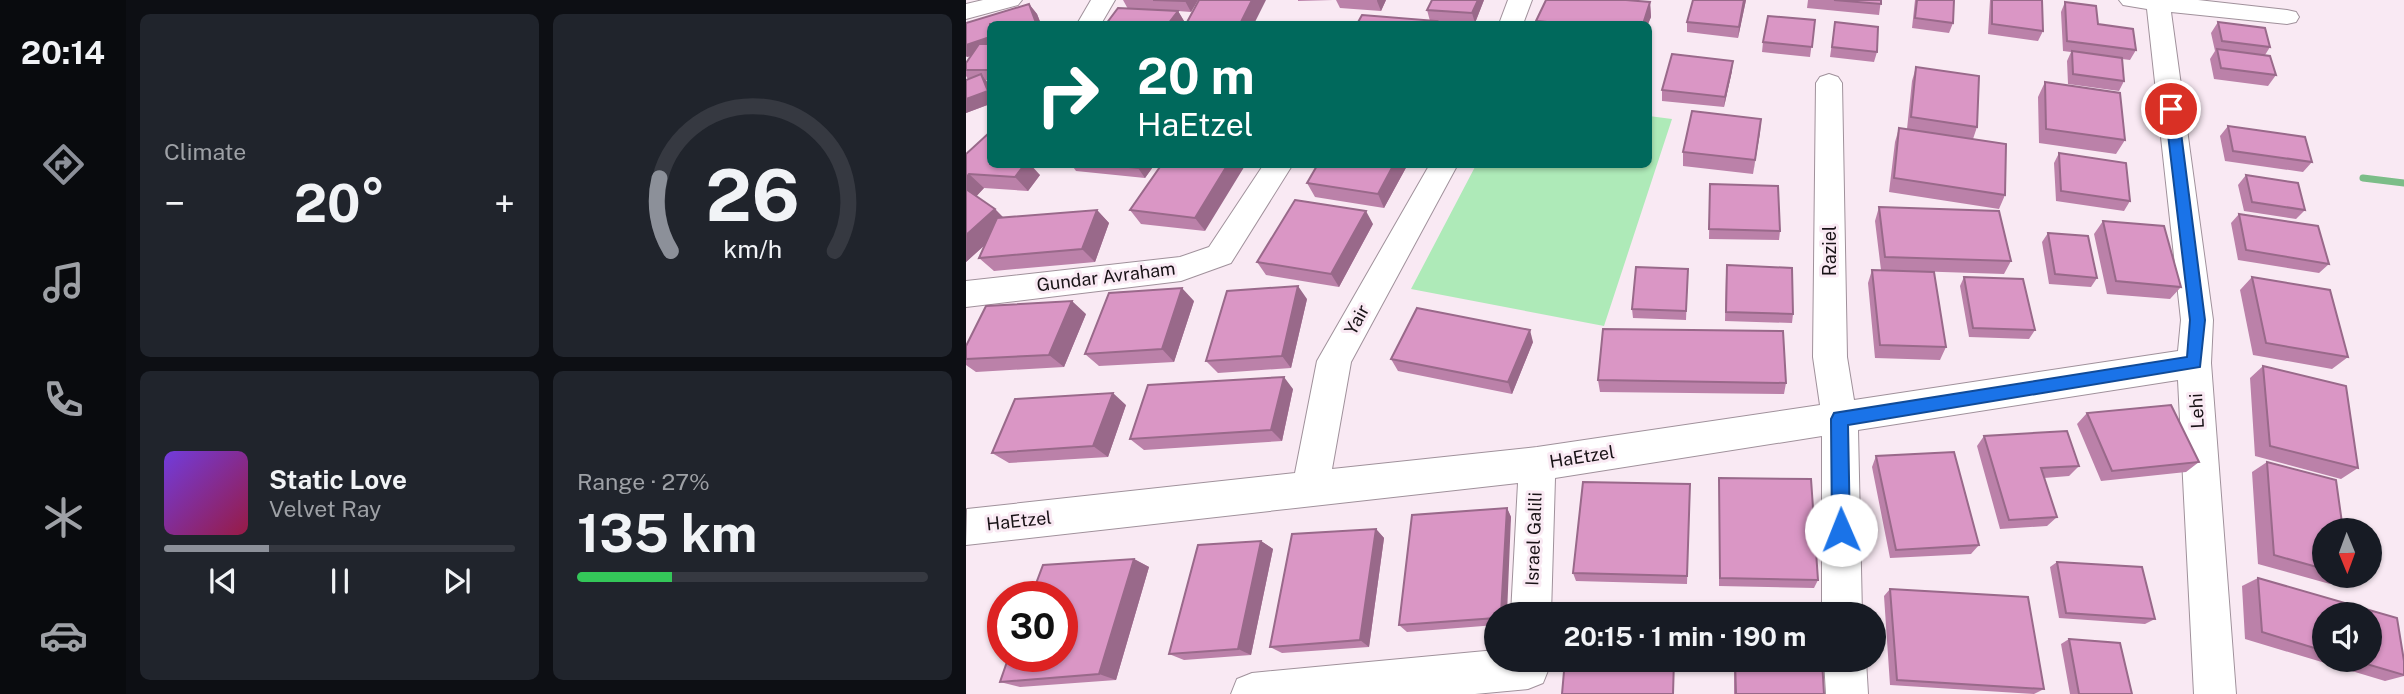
<!DOCTYPE html>
<html lang="en">
<head>
<meta charset="utf-8">
<style>
  body { margin:0; font-family:"Public Sans",sans-serif; background:#20242c; color:#f1f3f6; height:100vh; display:flex; flex-direction:column; font-size:26px; white-space:nowrap }
  * { box-sizing:border-box; margin:0 }
  p { font-size:23px; color:#9ea1a6 }
  .icon { flex:none; width:38px; height:38px; fill:none; stroke:currentColor; stroke-width:2; stroke-linecap:round; stroke-linejoin:round }
  .map { position:relative; flex:1; overflow:hidden }
  .details { display:flex; flex-direction:column; gap:14px; padding:14px; background:#0d0f14; width:840px }
  .details>* { flex:none }
  .top-card { position:absolute; left:21px; top:21px; width:665px; height:147px; border-radius:10px; box-shadow:0 2px 5px #0004; background:#00695c; color:#fff; overflow:hidden }
  .needle { width:46px; rotate:179deg }
  .fabs { position:absolute; left:1346px; top:518px; display:grid; gap:14px }
  .fabs a { display:grid; place-items:center; width:70px; height:70px; border-radius:50%; background:#171b24; box-shadow:0 2px 5px #0004; font-size:35px }
  .speed { position:absolute; left:21px; top:581px; display:flex; gap:14px; font-size:35px; font-weight:700; text-align:center }
  .speed>* { display:grid; place-content:center; width:91px; height:91px; border-radius:50%; background:#171b24; box-shadow:0 2px 5px #0004; line-height:1 }
  .speed .limit { border:10px solid #d22; background:#fff; color:#111 }
  .pin { position:absolute; display:grid; place-items:center; width:60px; height:60px; color:#fff; margin:-30px; border:4px solid #fff; border-radius:50%; box-shadow:0 2px 7px #0007 }
  .me { position:absolute; width:77px; margin:-38px; rotate:359deg; stroke-linejoin:round; filter:drop-shadow(0 0 5px #0008) }
  .turn { display:flex; align-items:center; gap:24px; height:147px; padding:0 35px; font-size:32px }
  .turn .icon { width:91px; height:91px; stroke-width:2.5 }
  .turn b { display:block; font-size:49px; line-height:60px }
  .big { font-size:52px; font-weight:700; line-height:1.1 }
  .details .tile { flex:1; display:flex; flex-direction:column; justify-content:center; gap:10px; min-width:0; padding:0 24px; border-radius:10px; background:#20242c }
  .details .dial { align-items:center; gap:0 }
  .dial svg { height:182px; overflow:visible; fill:none; stroke:#363941; stroke-width:7; stroke-linecap:round; text-anchor:middle }
  .dial text { fill:#f1f3f6; stroke:none }
  .song { display:flex; align-items:center; gap:21px }
  .cover { width:84px; height:84px; border-radius:10px; background:linear-gradient(135deg,hsl(260 70% 55%),hsl(340 70% 35%)) }
  .played { height:7px; border-radius:4px; background:linear-gradient(90deg,#8c9099 30%,#363941 30%) }
  .keys { display:flex; justify-content:space-around; direction:ltr }
  .heat { display:flex; justify-content:space-between; align-items:center; font-size:38px; direction:ltr }
  .charge { height:10px; border-radius:5px; background:linear-gradient(90deg,#34c759 27%,#363941 0) }
  .details .tiles { flex:1; display:grid; gap:14px; grid-template-columns:repeat(2,1fr) }
  .trip { position:absolute; left:518px; top:602px; width:402px; height:70px; border-radius:35px; background:#171b24; box-shadow:0 2px 5px #0004; font-weight:700; line-height:70px; text-align:center }
  main { display:flex; flex:1; min-height:0 }
  .tab-bar { display:flex; flex-direction:column; width:126px; justify-content:space-around; align-items:center; background:#090b0e; color:#9ea1a6 }
  .tab-bar .icon { width:49px; height:49px }
  .tab-bar .on { color:#8c9099 }
  .tab-bar b { font-size:32px; color:#f1f3f6 }
  .map>svg:first-child { display:block }
</style>
</head>
<body>
<main>
<nav class="tab-bar">
<b>20:14</b>
<svg class="icon on" aria-label="directions" viewBox="0 0 24 24"><path d="M12 3l9 9-9 9-9-9zM9 14v-3h6M13 9l2 2-2 2"/></svg>
<svg class="icon" aria-label="music" viewBox="0 0 24 24"><path d="M9 18V5l10-2v13"/><circle cx="6" cy="18" r="3"/><circle cx="16" cy="16" r="3"/></svg>
<svg class="icon" aria-label="phone" viewBox="0 0 24 24"><path d="M5 4h4l2 5-3 2q2 4 5 5l2-3 5 2v4C11 20 4 13 5 4z"/></svg>
<svg class="icon" aria-label="climate" viewBox="0 0 24 24"><path d="M12 3v18M4 7l16 10M4 17L20 7"/></svg>
<svg class="icon" aria-label="car" viewBox="0 0 24 24"><path d="M5 17H2v-5l4-1 3-4h7l3 4 3 1v5h-3M9 17h6M6 11h13"/><circle cx="7" cy="17" r="2"/><circle cx="17" cy="17" r="2"/></svg>
</nav>
<section class="details">
<div class="tiles">
<div class="tile"><p>Climate</p>
<div class="heat"><a>−</a><b class="big">20°</b><a>+</a></div>
</div>
<div class="tile dial"><svg viewBox="0 0 100 80">
<path d="M14 69A42 42 0 1 1 86 69"/>
<path d="M14 69A42 42 0 0 1 9 37" stroke="#8c9099"/>
<text x="50" y="56" font-size="32" font-weight="700">26</text>
<text x="50" y="72" font-size="11">km/h</text>
</svg></div>
<div class="tile">
<div class="song"><i class="cover"></i><div><b>Static Love</b><p>Velvet Ray</p></div></div>
<div class="played"></div>
<div class="keys"><svg class="icon" aria-label="previous" viewBox="0 0 24 24"><path d="M18 5L8 12l10 7zM5 5v14"/></svg><svg class="icon" aria-label="pause" viewBox="0 0 24 24"><path d="M8 5v14M16 5v14"/></svg><svg class="icon" aria-label="next" viewBox="0 0 24 24"><path d="M6 5l10 7-10 7zM19 5v14"/></svg></div>
</div>
<div class="tile"><p>Range · 27%</p><b class="big">135 km</b><div class="charge"></div></div>
</div>
</section>
<div class="map">
<svg width="1438" height="694" viewBox="0 0 1438 694">
  <rect width="100%" height="100%" fill="#f9e9f3"/>
  <path fill="#aeeab8" d="M683,116L706,119L638,326L445,289L510,165L682,164Z"/>
  <g fill="none" stroke-linecap="round" stroke-linejoin="round">
    <path stroke="#7cbd88" stroke-width="7" d="M1397,178L1438,183"/>
    <g stroke="#a0919b" stroke-width="2">
      <path id="street" d="M17,0H56L52,5L0,19V4Z
        M125,0H149L135,24H111Z
        M542,0H566L557,24H533Z
        M1153,0H1232L1321,10L1330,12L1333,17L1330,22L1321,24L1205,12L1247,320L1245,363L1270,694H1228L1212,380L892,430L896,614H856V436L589,478L585,614H545L552,483L0,545L1,509L329,473L351,361L464,164H492L385,362L366,469L571,447L854,405L847,357L850,83L854,77L863,74L872,77L876,83L881,357L888,400L1212,351L1215,320L1181,9L1157,5Z
        M298,164H327L265,263L215,281L0,307V281L214,257L243,247Z
        M530,650V660H580L583,668L577,683L562,689L509,694H265L271,679L286,673Z
        M858,660H900L902,694H860Z"/>
    </g>
    <use href="#street" fill="#fff" fill-rule="evenodd"/>
  </g>
  <path fill="#bb81a9" fill-rule="evenodd" d="M157,0H232L225,12L212,11L218,21L215,24H140L162,9Z
    M332,0H367L332,1Z
    M370,0H420L415,11L374,8Z
    M518,0L509,23L464,21L461,10Z
    M727,0H780L772,38L721,32V22Z
    M842,0H915L913,15L841,8Z
    M949,0H988L987,23L983,33L946,28Z
    M1024,0H1076L1077,31L1072,41L1022,34Z
    M684,2L685,17L682,24H571L570,21Z
    M1099,2L1170,50L1164,60L1156,59L1158,81L1153,91L1102,84L1101,61L1105,52L1097,51L1095,12Z
    M63,4L71,14L75,24H24V80H20L24,86V104L0,113V80L2,79L0,76V63L5,56L1,57L0,56V23Z
    M849,20L844,57L796,52L797,42Z
    M869,22L911,52L908,62L864,57Z
    M1252,22L1304,47L1299,55L1310,75L1302,86L1248,79L1244,59L1249,51L1245,33Z
    M950,67L1011,127L1007,139L1039,195L1033,209L923,192L929,142L933,128L941,129L946,81Z
    M766,71L758,107L696,101V90Z
    M1079,82L1159,140L1150,154L1073,143L1072,97Z
    M795,119L787,174L717,166V152Z
    M1262,126L1346,162L1337,172L1259,161L1254,136Z
    M1093,153L1164,201L1158,211L1090,201L1088,163Z
    M0,154L74,175L62,191L18,188L10,196L29,209L37,218L131,210L143,223L129,262L28,271L13,258L19,245L0,262Z
    M105,164H189L179,178L110,171Z
    M196,164L239,231L175,224L164,210Z
    M352,164H442L418,208L349,197L341,183Z
    M1280,175L1339,210L1330,219L1278,211L1272,185Z
    M744,184L814,231L813,240L743,239Z
    M913,207L1045,261L1038,274L915,270L909,221Z
    M1273,214L1363,264L1353,273L1272,260L1265,223Z
    M1137,221L1215,287L1204,299L1141,294L1128,234Z
    M407,224L373,287L300,275L291,262Z
    M1082,233L1131,278L1125,287L1083,284L1076,242Z
    M722,269L720,320L667,318L666,309Z
    M906,270L980,347L974,360L909,358L902,283Z
    M760,275L827,314L826,323L759,321Z
    M998,277L1069,330L1063,339L1003,337L994,286Z
    M1286,277L1382,357L1366,369L1287,355L1274,290Z
    M341,299L325,368L252,373L240,361Z
    M228,301L208,362L133,366L119,354Z
    M120,314L98,367L10,372L0,365V346Z
    M567,342L546,394L432,371L425,359Z
    M1297,366L1392,468L1375,479L1289,456L1284,378Z
    M632,380L820,383L818,394L634,392Z
    M327,389L316,441L178,450L164,439Z
    M160,405L142,457L43,463L26,453Z
    M1121,413L1233,462L1220,472L1135,481L1111,424Z
    M1018,436L1113,466L1103,476L1078,478L1091,517L1081,526L1034,529L1011,446Z
    M910,456L1013,545L1005,554L924,558L906,467Z
    M1301,462L1358,530V576H1382L1364,584L1292,564L1286,472Z
    M753,478L852,580L848,588L753,586Z
    M724,484L721,584L610,581L607,573Z
    M541,508L545,517L530,614V625L441,632L433,625Z
    M410,529L418,538L403,647L316,653L304,647Z
    M295,541L307,549L285,655L218,660L203,654Z
    M168,559L183,567L150,680L54,687L34,682Z
    M1091,562L1189,619L1179,624L1093,618L1084,567Z
    M1292,578L1431,618L1438,661V676L1419,681L1279,639L1276,586ZM1358,614H1404V660H1358Z
    M924,589L1078,689L1068,694L924,685L918,596Z
    M1103,639L1166,694H1104L1095,644Z
    M768,660H856L858,694H768Z"/>
  <path fill="#99698a" d="M220,0H232L225,12L219,1Z
    M286,0H300L288,24H274Z
    M411,0H420L415,11L411,1Z
    M512,0H518L509,23L506,13Z
    M778,0H780L772,38L773,27Z
    M684,2L685,17L682,24H677Z
    M63,4L71,14L75,24H65Z
    M212,11L218,21L215,24H202Z
    M24,37V50L1,57L0,56V45Z
    M767,61L766,71L758,107L759,97Z
    M15,74L24,86V104L0,113V99Z
    M795,119L794,133L787,174L789,160Z
    M59,164H64L74,175L62,191L49,177Z
    M175,164H189L179,178L172,168Z
    M262,164H280L239,231L229,218Z
    M428,164H442L418,208L412,194Z
    M3,174L18,188L8,199L0,191V178Z
    M29,209L43,223L0,262V235Z
    M131,210L143,223L129,262L116,249Z
    M400,211L407,224L373,287L365,274Z
    M332,286L341,299L325,368L316,356Z
    M216,288L228,301L208,362L196,349Z
    M106,301L120,314L98,367L83,355Z
    M564,330L567,342L546,394L542,382Z
    M318,377L327,389L316,441L305,430Z
    M147,393L160,405L142,457L127,446Z
    M541,508L545,517L541,614H535Z
    M410,529L418,538L403,647L394,640Z
    M295,541L307,549L285,655L272,649Z
    M168,559L183,567L150,680L133,674Z"/>
  <path fill="#da96c5" stroke="#99698a" stroke-width="2" d="M187,0H220L219,1Z
    M233,0H286L274,24H220Z
    M466,0H512L506,13L461,10Z
    M580,0H660L684,2L677,24H603L570,21Z
    M727,0H778L773,27L721,22Z
    M868,0H915V4Z
    M951,0H988L987,23L949,18Z
    M1026,0H1076L1077,31L1026,24Z
    M1099,2L1130,6L1132,24L1167,29L1170,50L1101,41Z
    M63,4L70,23L65,24H24V37L0,45V23Z
    M152,8L212,11L202,24H140Z
    M396,15L471,21L469,24H391Z
    M802,16L849,20L846,47L797,42Z
    M869,22L912,27L911,52L866,47Z
    M1252,22L1299,28L1304,47L1256,41Z
    M13,44H24V70H0V63Z
    M1251,49L1304,56L1310,75L1255,68Z
    M1106,51L1156,58L1158,81L1107,74Z
    M706,54L767,61L759,97L696,90Z
    M950,67L1013,76L1011,127L945,117Z
    M15,74L22,91L0,99V80Z
    M1079,82L1154,93L1159,140L1080,129Z
    M726,111L795,119L789,160L717,152Z
    M1262,126L1339,137L1346,162L1267,151Z
    M933,128L1040,144L1039,195L928,178Z
    M24,132V164H59L49,177L3,174L0,178V154Z
    M1093,153L1160,163L1164,201L1095,191Z
    M134,164H175L172,168Z
    M196,164H262L229,218L164,210Z
    M352,164H428L412,194L341,183Z
    M1280,175L1332,183L1339,210L1286,202Z
    M744,184L812,186L814,231L743,229Z
    M0,189L29,209L0,235Z
    M329,200L400,211L365,274L291,262Z
    M913,207L1033,211L1045,261L919,257Z
    M131,210L116,249L13,258L31,218Z
    M1273,214L1352,226L1363,264L1280,250Z
    M1137,221L1198,226L1215,287L1150,281Z
    M1082,233L1122,236L1131,278L1089,274Z
    M761,265L826,268L827,314L760,312Z
    M670,267L722,269L720,311L666,309Z
    M906,270L968,272L980,347L914,345Z
    M998,277L1057,279L1069,330L1007,328Z
    M1286,277L1364,290L1382,357L1300,343Z
    M332,286L316,356L240,361L261,291Z
    M216,288L196,349L119,354L143,293Z
    M106,301L83,355L0,359V346L20,306Z
    M451,308L564,330L542,382L425,359Z
    M637,329L817,331L820,383L632,380Z
    M1297,366L1380,386L1392,468L1304,446Z
    M318,377L305,430L164,439L182,385Z
    M147,393L127,446L26,453L49,399Z
    M1205,405L1233,462L1146,471L1121,413Z
    M1101,431L1113,466L1075,468L1091,517L1043,520L1018,436Z
    M988,452L1013,545L930,550L910,456Z
    M1301,462L1370,480L1377,530H1358V569L1308,555Z
    M753,478L845,479L852,580L754,578Z
    M617,482L724,484L721,576L607,573Z
    M541,508L535,614H530V618L433,625L446,515Z
    M410,529L394,640L304,647L326,534Z
    M295,541L272,649L203,654L232,545Z
    M168,559L133,674L34,682L43,656H96V597H65L77,565Z
    M1091,562L1176,567L1189,619L1100,613Z
    M1292,578L1431,618L1438,661V675L1387,660H1404V614H1358V651L1296,632Z
    M924,589L1062,597L1078,689L931,680Z
    M1103,639L1154,643L1166,694H1113Z
    M599,660H708L707,694H596Z
    M769,660H856L858,694H770Z"/>
  <path fill="#1a73e8" stroke="#114b97" stroke-width="2" d="M1205,105L1212,109L1239,320L1234,367L882,425L884,530L881,537L875,539L869,537L866,530L865,419L868,413L1221,357L1224,320L1199,109Z"/>
  <g text-anchor="middle" stroke-width="6" stroke-linejoin="round" paint-order="stroke">
    <g font-size="18" fill="#181216" stroke="#f9e9f3">
      <text transform="translate(864 251) rotate(-90)" y="6">Raziel</text>
      <text transform="translate(140 277) rotate(-7)" y="6">Gundar Avraham</text>
      <text transform="translate(391 320) rotate(-61)" y="6">Yair</text>
      <text transform="translate(1231 411) rotate(-93)" y="6">Lehi</text>
      <text transform="translate(616 457) rotate(-9)" y="6">HaEtzel</text>
      <text transform="translate(53 521) rotate(-6)" y="6">HaEtzel</text>
      <text transform="translate(568 539) rotate(-88)" y="6">Israel Galili</text>
    </g>
  </g>
</svg>
<div class="fabs">
<a><svg class="needle" viewBox="-14 -14 28 28"><path d="M0-13l5 13h-10z" fill="#e53935"/><path d="M0 13l5-13h-10z" fill="#9ea1a6"/></svg></a>
<a><svg class="icon" aria-label="sound" viewBox="0 0 24 24"><path d="M4 9h4l5-4v14l-5-4H4zM17 9q2 3 0 6"/></svg></a>
</div>
<div class="speed"><div class="limit">30</div></div>
<div class="pin" style="left:1205px;top:109px;background:#d93025"><svg class="icon" aria-label="arrive" viewBox="0 0 24 24"><path d="M6 21V4h12l-3 4 3 4H6"/></svg></div>
<svg class="me" style="left:875px;top:530px" viewBox="-20 -20 40 40"><circle r="19" fill="#fff"/><path d="M0-13L10 11 0 6-10 11z" fill="#1a73e8"/></svg>
<div class="trip">20:15 · 1 min · 190 m</div>
<div class="top-card">
<div class="turn"><svg class="icon" aria-label="right" viewBox="0 0 24 24"><path d="M7 20v-9h11M14 6l5 5-5 5"/></svg><div><b>20 m</b>HaEtzel</div></div>
</div>
</div>
</main>
</body>
</html>
